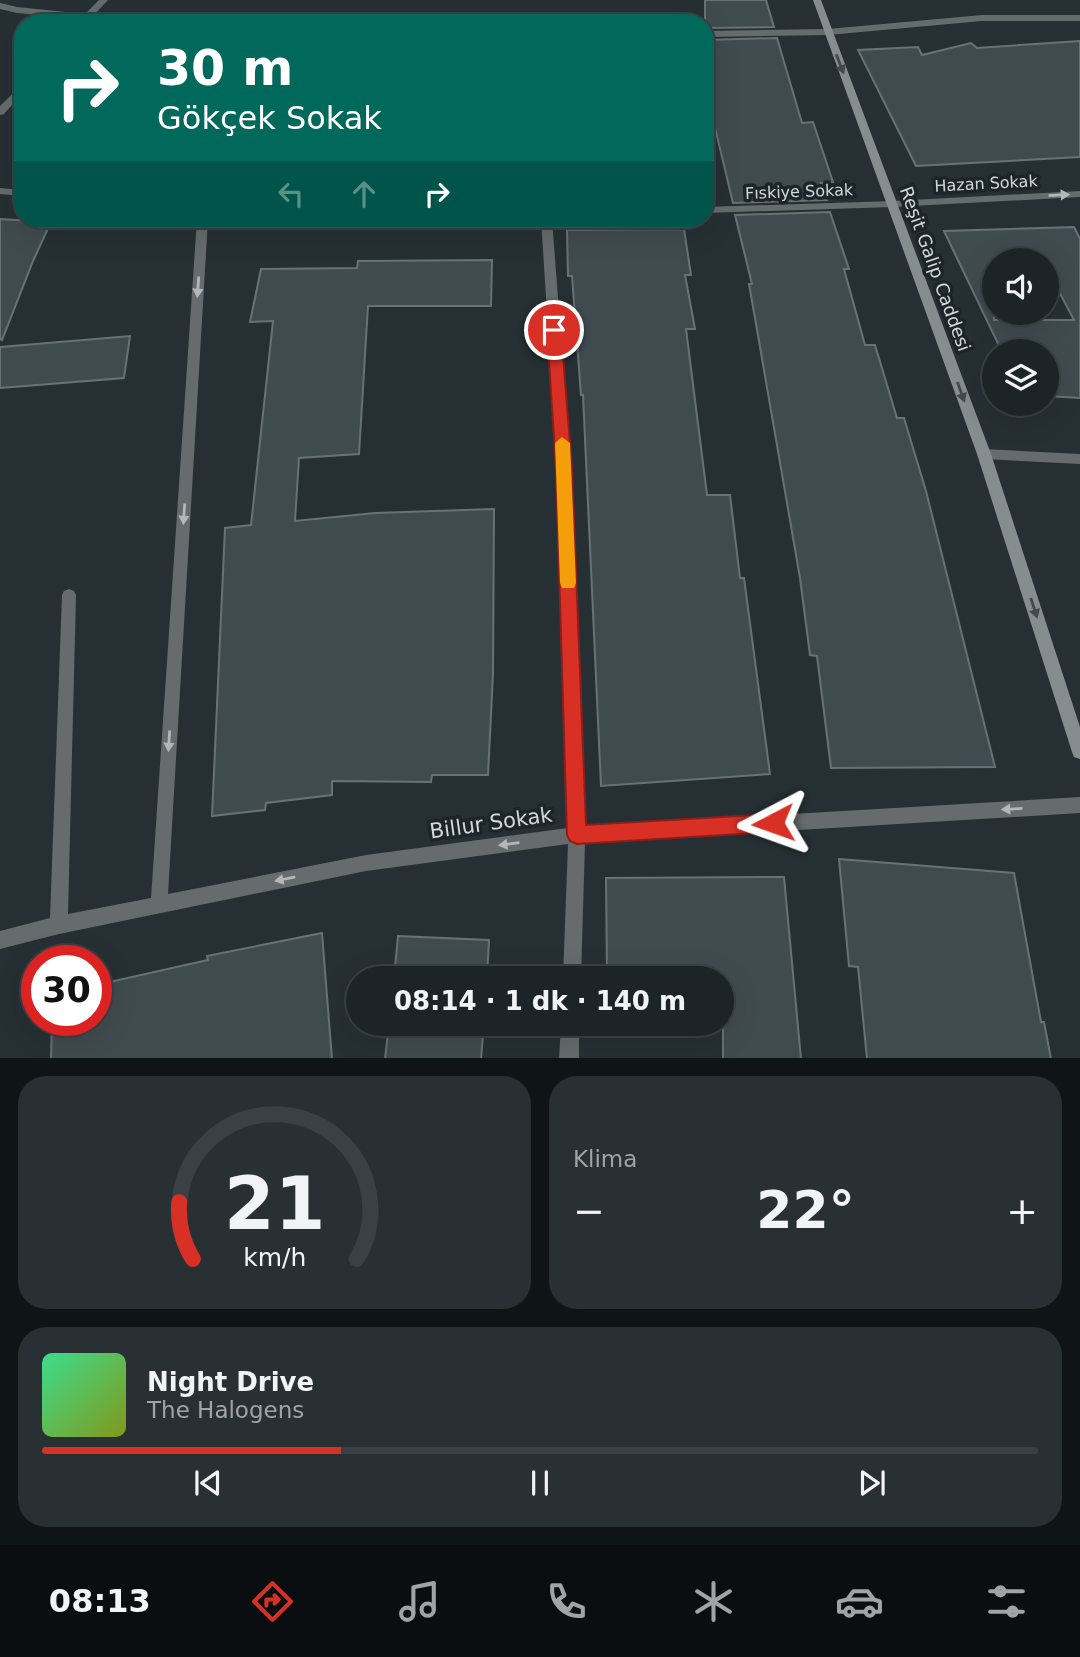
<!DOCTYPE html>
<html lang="tr">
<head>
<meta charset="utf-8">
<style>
  body { margin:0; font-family:"DejaVu Sans",sans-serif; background:#293033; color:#f1f3f6; height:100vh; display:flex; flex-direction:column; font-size:26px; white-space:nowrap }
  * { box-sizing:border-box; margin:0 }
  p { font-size:23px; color:#a0a4a7 }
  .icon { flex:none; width:38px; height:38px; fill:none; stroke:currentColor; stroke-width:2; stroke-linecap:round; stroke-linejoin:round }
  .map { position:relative; height:1058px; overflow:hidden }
  .sheet { display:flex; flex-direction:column; gap:18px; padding:18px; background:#0f1415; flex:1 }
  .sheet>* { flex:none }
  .guide { position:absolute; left:14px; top:14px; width:700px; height:214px; border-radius:28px; box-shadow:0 7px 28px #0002,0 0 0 2px #3a4144; background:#00695c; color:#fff; overflow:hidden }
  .buttons { position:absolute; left:982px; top:248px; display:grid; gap:14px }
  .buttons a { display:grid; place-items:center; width:77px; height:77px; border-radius:50%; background:#1c2427; box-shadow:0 7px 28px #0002,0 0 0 2px #3a4144; font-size:35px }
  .speed { position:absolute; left:21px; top:945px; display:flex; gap:14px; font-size:35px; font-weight:700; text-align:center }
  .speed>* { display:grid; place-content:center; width:91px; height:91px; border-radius:50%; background:#1c2427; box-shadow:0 7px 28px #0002,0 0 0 2px #3a4144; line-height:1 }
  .speed .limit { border:10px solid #d22; background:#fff; color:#111 }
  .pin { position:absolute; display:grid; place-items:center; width:60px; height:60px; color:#fff; margin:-30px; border:4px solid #fff; border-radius:50%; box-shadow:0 2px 7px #0007 }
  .me { position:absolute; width:77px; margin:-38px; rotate:266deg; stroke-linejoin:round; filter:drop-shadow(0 0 5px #0008) }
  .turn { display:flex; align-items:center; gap:24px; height:147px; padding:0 28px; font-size:32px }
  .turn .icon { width:91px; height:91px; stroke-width:2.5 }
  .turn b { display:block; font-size:49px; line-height:60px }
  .lanes { display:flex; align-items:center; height:66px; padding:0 28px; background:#0003; justify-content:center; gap:35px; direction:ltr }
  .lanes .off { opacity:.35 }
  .big { font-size:52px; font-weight:800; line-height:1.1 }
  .sheet .card { flex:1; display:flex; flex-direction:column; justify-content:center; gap:10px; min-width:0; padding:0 24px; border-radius:28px; background:#293033 }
  .sheet .dial { align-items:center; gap:0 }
  .dial svg { height:182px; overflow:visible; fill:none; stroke:#3a4144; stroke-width:7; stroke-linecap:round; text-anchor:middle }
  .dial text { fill:#f1f3f6; stroke:none }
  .song { display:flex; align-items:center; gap:21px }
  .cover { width:84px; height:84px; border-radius:10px; background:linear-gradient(135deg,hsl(150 70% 55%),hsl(70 70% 35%)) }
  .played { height:7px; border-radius:4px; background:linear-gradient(90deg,#d93025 30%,#3a4144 30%) }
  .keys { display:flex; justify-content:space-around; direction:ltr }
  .heat { display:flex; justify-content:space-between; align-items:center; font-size:38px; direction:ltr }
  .sheet .tiles { flex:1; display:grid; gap:18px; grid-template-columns:1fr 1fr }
  .card:last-child { grid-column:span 2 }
  .trip { position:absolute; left:346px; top:966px; width:388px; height:70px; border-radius:35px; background:#1c2427; box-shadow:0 7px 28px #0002,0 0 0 2px #3a4144; font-weight:800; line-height:70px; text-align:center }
  .tab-bar { display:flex; height:112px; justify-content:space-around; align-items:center; background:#0b0e10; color:#a0a4a7 }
  .tab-bar .icon { width:49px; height:49px }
  .tab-bar .active { color:#d93025 }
  .tab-bar b { font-size:32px; color:#f1f3f6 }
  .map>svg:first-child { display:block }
</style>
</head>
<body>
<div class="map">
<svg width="1080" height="1059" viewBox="0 0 1080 1059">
  <rect width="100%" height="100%" fill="#263034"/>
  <path fill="#404b50" stroke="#677277" stroke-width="2" fill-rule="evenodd" d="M705,0H766L774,27L705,28Z
    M777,38L802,123L813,122L833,182L821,183L827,200L733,203L705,86V40Z
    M1080,41V157L916,166L858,50L918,47L922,55L971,43L977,48Z
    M830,212L849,269H844L865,345H875L897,418H904L926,491L995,767L831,768L817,656L810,655L800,578L760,347L749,284H752L735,215Z
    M0,219L51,222L33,261L2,340L0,339Z
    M1074,227L1080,239V398L1046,396V352H1002L944,231ZM994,261H1046V267L1074,320H994Z
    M684,229L691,275H685L695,329H686L707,495H730L740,578H744L770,774L601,786L583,395H581L572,276H568L567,230Z
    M492,260L491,306H368L359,454L299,458L295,521L375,513L494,509L493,674L488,775H432L431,782L332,781V795L266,803L265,810L212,816L225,528L251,525L273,321L250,322L261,269L357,268L358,261Z
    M130,336L124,378L0,388V347Z
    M839,859L1014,873L1041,1022H1044L1051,1059H867L858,967L849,966Z
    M784,877L801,1059H723V978H607L606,878Z
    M322,933L332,1059H51L52,1020H96V985L208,960L207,956Z
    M398,936L489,940L487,978H394Z
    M389,1024H484L481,1059H385Z"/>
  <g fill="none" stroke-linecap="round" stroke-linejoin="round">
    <path fill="#666b6d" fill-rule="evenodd" d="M99,0H108L94,15L148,20L152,23L89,20L86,23H78L80,19L17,13L0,9V3L17,7L85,14Z
      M982,15H1080V21H982L828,35L705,37V31L828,29Z
      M23,84V93L4,114L0,115V106Z
      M0,188L23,190V196L0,194Z
      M1080,191V197L893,207L705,213V207L893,201Z
      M197,219H208L168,894L366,855L568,828L557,469L541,219H552L571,469L585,826L1080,797V813L585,843L581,978H563L568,844L366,871L59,934L0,949V931L50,918L62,595L64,591L69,589L74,591L76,595L68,914L151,898Z
      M984,449L1080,454V464L984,459L977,454Z
      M561,1024H579V1059H559Z"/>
    <path fill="#858d91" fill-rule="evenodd" d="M813,0H821L991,454L1080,727V759L1074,757L1072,752L977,454Z"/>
  </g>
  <defs><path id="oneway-solid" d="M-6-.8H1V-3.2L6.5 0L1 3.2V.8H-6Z" transform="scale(1.75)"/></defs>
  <g fill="#414a4e">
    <use href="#oneway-solid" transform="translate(840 64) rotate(69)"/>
    <use href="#oneway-solid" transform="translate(961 392) rotate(70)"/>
    <use href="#oneway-solid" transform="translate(1034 608) rotate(72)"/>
  </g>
  <g fill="#b1b7ba">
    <use href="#oneway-solid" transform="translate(1059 195) rotate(-3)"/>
    <use href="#oneway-solid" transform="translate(198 287) rotate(94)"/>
    <use href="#oneway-solid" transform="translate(184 514) rotate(94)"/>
    <use href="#oneway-solid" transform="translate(169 741) rotate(94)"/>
    <use href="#oneway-solid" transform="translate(1012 809) rotate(177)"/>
    <use href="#oneway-solid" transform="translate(509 844) rotate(172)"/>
    <use href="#oneway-solid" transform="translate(285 879) rotate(168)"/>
  </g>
  <path fill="#d93025" stroke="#8d1f18" stroke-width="2" d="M554,325L561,330L572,469L586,825L773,814L779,817L782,823L779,830L773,832L577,844L570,841L567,835L556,469L547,330Z"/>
  <path fill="#f59e0b" d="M562,437L570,443L576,583L574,588H562L560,583L555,443Z"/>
  <g text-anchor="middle" stroke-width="7" stroke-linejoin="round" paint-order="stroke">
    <g font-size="16" fill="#d1d8db" stroke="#1c262a">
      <text transform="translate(986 183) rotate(-3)" y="6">Hazan Sokak</text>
      <text transform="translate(799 191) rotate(-2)" y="6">Fıskiye Sokak</text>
    </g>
    <g font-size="18" fill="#d1d8db" stroke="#1c262a">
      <text transform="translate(935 269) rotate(70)" y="6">Reşit Galip Caddesi</text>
    </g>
    <g font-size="21" fill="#d1d8db" stroke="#1c262a">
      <text transform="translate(491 823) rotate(-8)" y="7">Billur Sokak</text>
    </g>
  </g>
</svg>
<div class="buttons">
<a><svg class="icon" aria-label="sound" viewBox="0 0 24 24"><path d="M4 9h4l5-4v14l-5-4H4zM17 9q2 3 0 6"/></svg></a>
<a><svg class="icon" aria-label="layers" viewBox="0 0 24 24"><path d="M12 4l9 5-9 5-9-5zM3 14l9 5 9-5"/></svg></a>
</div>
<div class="speed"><div class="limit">30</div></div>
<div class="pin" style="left:554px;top:330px;background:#d93025"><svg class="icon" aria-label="arrive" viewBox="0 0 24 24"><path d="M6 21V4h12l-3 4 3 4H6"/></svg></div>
<svg class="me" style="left:773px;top:823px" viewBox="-20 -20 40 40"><path d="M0-17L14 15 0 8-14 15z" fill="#d93025" stroke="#fff" stroke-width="4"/></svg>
<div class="trip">08:14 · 1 dk · 140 m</div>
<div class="guide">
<div class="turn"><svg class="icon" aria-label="right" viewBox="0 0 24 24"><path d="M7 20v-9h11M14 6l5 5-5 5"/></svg><div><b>30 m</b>Gökçek Sokak</div></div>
<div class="lanes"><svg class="icon off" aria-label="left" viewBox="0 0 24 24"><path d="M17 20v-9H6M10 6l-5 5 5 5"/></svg><svg class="icon off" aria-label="ahead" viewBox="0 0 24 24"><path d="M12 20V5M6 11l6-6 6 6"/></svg><svg class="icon" aria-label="right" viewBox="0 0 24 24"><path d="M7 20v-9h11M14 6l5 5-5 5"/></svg></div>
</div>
</div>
<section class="sheet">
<div class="tiles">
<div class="card dial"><svg viewBox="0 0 100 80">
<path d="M14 69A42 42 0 1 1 86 69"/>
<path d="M14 69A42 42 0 0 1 8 44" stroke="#d93025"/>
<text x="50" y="56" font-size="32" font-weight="700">21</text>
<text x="50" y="72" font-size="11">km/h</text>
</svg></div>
<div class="card"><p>Klima</p>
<div class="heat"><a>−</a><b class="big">22°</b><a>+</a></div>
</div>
<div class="card">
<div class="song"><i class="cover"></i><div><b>Night Drive</b><p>The Halogens</p></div></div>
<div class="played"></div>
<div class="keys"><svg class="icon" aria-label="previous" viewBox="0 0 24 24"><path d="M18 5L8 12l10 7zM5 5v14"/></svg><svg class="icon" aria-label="pause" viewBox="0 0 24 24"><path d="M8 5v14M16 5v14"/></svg><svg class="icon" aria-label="next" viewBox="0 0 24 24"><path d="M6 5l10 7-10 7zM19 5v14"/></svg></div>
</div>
</div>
</section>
<nav class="tab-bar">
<b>08:13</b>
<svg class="icon active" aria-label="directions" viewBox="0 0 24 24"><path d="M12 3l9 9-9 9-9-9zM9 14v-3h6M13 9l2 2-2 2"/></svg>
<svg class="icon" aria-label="music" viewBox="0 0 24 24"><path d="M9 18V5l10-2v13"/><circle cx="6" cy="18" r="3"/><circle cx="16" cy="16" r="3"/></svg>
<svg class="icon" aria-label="phone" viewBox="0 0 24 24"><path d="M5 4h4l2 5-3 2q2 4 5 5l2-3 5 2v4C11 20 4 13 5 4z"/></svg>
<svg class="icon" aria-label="climate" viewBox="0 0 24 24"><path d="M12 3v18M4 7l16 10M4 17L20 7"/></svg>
<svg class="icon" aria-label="car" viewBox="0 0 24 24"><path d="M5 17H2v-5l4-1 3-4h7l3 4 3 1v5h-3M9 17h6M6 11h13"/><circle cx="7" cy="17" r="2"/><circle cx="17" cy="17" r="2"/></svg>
<svg class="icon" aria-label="filters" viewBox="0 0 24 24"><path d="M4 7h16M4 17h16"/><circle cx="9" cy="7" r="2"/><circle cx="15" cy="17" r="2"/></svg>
</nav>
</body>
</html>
